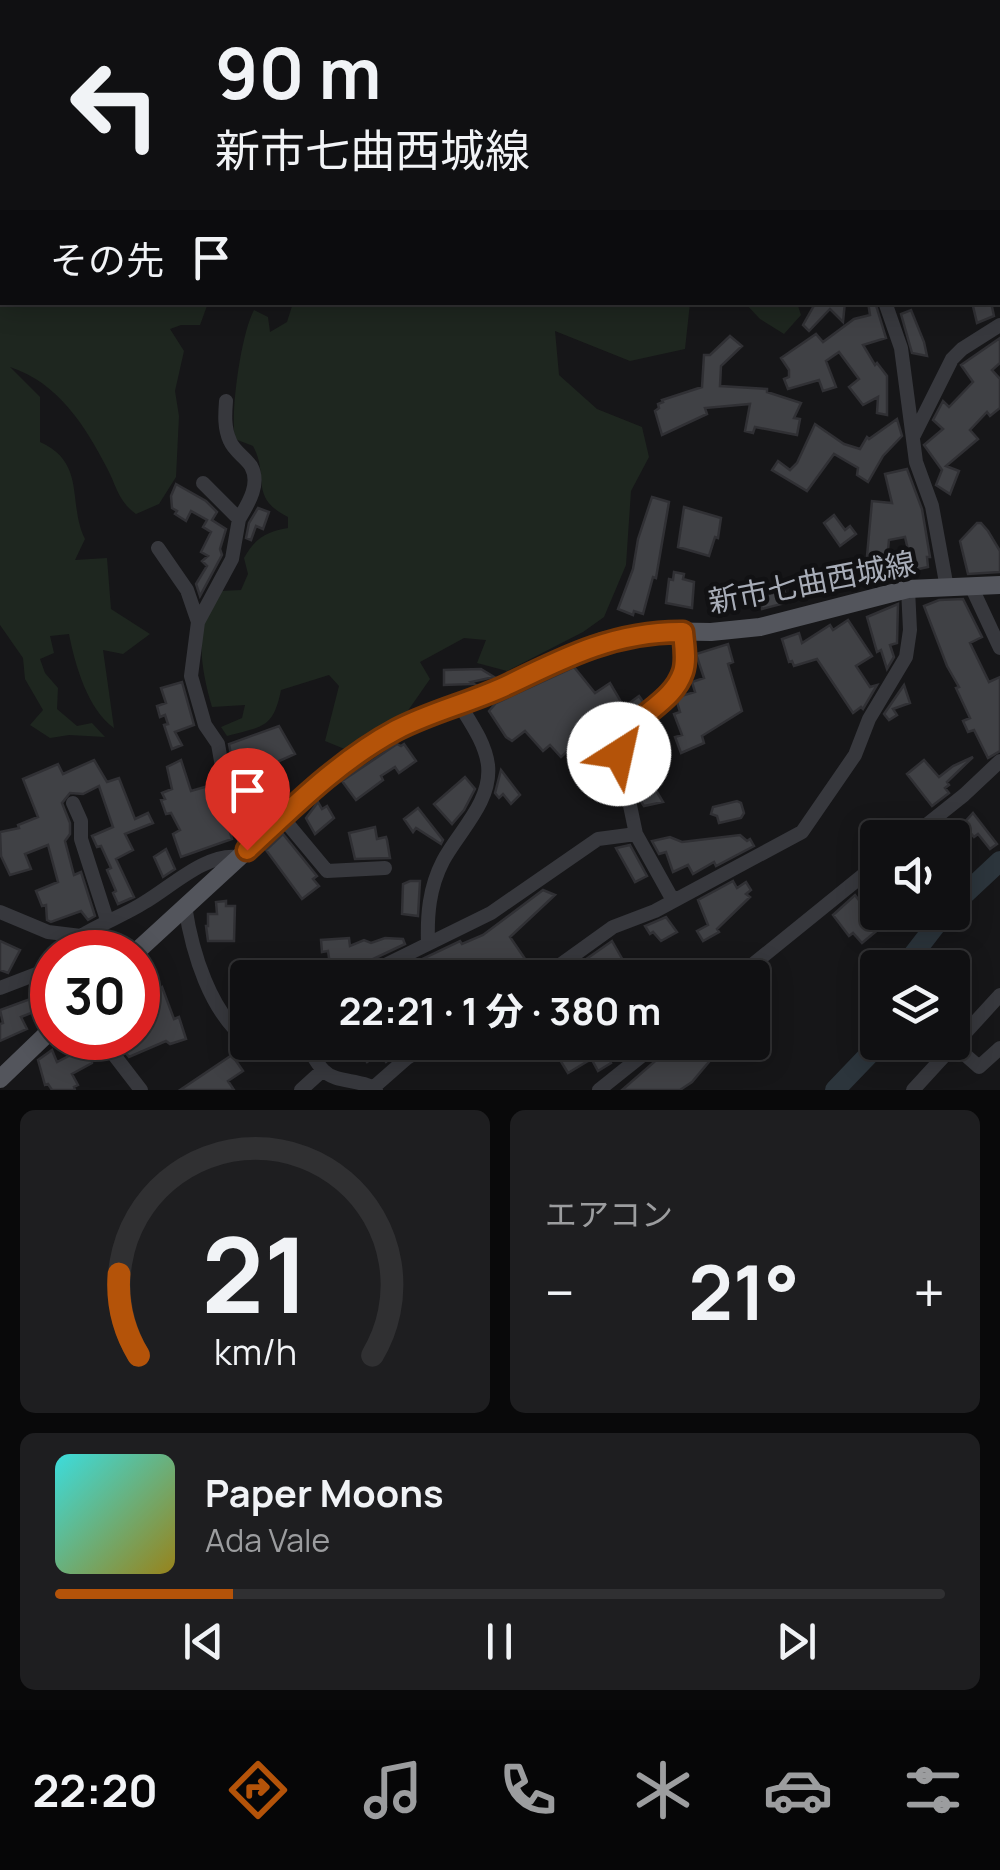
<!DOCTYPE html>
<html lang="ja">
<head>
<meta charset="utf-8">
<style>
  body { margin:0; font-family:Manrope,"Noto Sans JP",sans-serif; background:#1e1e20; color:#f1f3f6; height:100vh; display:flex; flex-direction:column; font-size:38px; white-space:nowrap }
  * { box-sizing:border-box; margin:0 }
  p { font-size:32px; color:#9c9d9f }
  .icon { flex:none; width:55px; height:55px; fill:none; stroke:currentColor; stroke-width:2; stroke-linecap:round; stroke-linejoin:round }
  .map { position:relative; height:1090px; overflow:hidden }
  .drawer { display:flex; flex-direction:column; gap:20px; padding:20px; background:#09090a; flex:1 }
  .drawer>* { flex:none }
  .hud { position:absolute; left:0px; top:0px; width:1000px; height:305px; box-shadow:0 5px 25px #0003,0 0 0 2px #303032; background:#101012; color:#f1f3f6; overflow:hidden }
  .controls { position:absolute; left:860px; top:820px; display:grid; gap:20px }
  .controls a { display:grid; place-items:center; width:110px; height:110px; border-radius:10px; background:#101012; box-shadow:0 5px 25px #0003,0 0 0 2px #303032; font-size:50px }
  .speed { position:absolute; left:30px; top:930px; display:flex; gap:20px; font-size:50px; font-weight:700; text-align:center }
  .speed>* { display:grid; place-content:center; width:130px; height:130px; border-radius:50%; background:#101012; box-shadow:0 5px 25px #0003,0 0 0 2px #303032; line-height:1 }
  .speed .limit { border:15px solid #d22; background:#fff; color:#111 }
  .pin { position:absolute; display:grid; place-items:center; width:85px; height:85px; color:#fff; margin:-102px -42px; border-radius:50% 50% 50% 0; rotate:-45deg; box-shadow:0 0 10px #0007 }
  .pin .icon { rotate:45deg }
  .me { position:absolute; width:110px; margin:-55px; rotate:35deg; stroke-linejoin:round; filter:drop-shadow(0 0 8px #0008) }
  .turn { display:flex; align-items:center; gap:35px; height:210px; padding:0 50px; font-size:45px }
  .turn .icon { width:130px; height:130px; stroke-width:2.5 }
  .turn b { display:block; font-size:70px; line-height:85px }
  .then { display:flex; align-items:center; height:95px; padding:0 50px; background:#0003; gap:20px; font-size:38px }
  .big { font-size:75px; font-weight:700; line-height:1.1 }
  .drawer .card { flex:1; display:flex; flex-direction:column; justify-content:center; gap:15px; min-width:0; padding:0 35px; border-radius:15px; background:#1e1e20 }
  .drawer .dial { align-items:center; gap:0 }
  .dial svg { height:260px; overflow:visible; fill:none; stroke:#303032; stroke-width:7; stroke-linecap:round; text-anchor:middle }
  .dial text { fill:#f1f3f6; stroke:none }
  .song { display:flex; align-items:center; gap:30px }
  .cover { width:120px; height:120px; border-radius:15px; background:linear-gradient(135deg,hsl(180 70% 55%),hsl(50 70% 35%)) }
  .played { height:10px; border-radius:5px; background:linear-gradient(90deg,#b45309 20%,#303032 20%) }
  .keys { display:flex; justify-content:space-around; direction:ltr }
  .heat { display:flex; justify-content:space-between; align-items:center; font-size:55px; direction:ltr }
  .drawer .tiles { flex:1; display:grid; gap:20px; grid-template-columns:1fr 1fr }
  .card:last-child { grid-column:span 2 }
  .trip { position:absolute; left:230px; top:960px; width:540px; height:100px; border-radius:10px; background:#101012; box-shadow:0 5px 25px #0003,0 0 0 2px #303032; font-weight:700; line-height:100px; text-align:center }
  .menu { display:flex; height:160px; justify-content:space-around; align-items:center; background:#060607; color:#9c9d9f }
  .menu .icon { width:70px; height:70px }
  .menu .selected { color:#b45309 }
  .menu b { font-size:45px; color:#f1f3f6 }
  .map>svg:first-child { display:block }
</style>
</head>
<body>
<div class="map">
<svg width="1000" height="1090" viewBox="0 0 1000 1090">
  <rect width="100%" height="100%" fill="#161618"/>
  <path fill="#1e261f" d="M0,0H879V2H2V302L208,303L200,325H181L170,329L184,351L175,391L179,416L176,477L159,504L136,514C118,501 117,487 107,468C85,425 57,382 10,367L40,397V442C87,463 67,503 85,539L75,560L107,558L111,609L150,634L123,654L103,650L114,728C88,710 75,665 69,634L50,636L54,653L40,659L45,673L58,688L57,709L77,726L92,723L105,737L69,735L50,738L30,725L43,710L25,679L23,658L0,625Z
    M293,303H690L685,349L630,361L555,331L559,375L597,409L642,427L649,457L631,491L626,565L604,617L583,632L507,671L477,663L486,640L464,638L420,662L430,679L407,712L347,750L325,741L339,686L329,675L281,690C273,729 263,726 227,736L221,727L242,718L245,705L212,707C201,669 192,623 221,591L241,590L248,574L244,558C255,538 266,532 288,528V517C248,497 270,477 253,446L235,439C230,413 241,334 254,310L268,317L270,332L287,322Z
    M745,303H797L801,315L784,334L760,319Z"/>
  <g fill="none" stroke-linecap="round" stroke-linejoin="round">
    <path stroke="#2c353c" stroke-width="20" d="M952,906L1000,861
      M907,968L912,956L946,912
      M835,1090L881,1042"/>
  </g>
  <path fill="#404145" stroke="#303034" stroke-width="2.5" fill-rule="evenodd" d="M816,302H845L843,322L830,309L809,331L803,325Z
    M868,302H875L886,338L863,345L875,365L877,363L887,376V415L877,413L878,397L863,405L849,387L859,379L839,352L826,361L836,387L823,391L819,380L788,389L784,379L789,377V370L781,358L816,334L823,342L854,319L870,315Z
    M972,302H991L994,316L977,323Z
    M911,310L924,342L927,356L912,353L901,314Z
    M730,336L742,346L721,366L720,386L767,389V392L801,403L794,418L800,419L797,435L755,427L753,433L745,431L750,404L705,408L707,414L662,435L655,411L659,408L658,404L663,402L662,400L702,387L704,355H710Z
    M1000,338V363L992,370L1000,379V408L990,416L987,412L970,430L978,439L946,466L959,471L950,494L936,485L942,470L924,445L943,429L933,420L943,401L949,407L973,382L961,365Z
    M897,419L902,436L883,456L868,482L857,475L858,468L834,454L807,491L772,470L778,461L790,470L797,463L815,424L844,444L860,449L867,437L869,439Z
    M907,469L922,509L930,557H927L928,567L878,578L875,565L870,566L867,556L872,501L892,503L885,474ZM905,537L909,554L887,559L889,540Z
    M176,484L206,501L217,512L212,520L226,529L220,549L222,555L200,596L196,584L207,566L202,561L208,556L201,552L211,532L203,527L207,520L191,511L186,521L175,514L177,511L172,508L171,496Z
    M652,497L669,502L656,578L653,577L643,614L634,611L633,615L618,609L633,569L638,539Z
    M684,507L721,518L718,538L715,537L709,556L678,547Z
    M258,508L269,512L263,529L256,526L251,540L246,538L249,523Z
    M834,515L845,530L850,526L856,534L840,546L824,523Z
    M977,523H981L988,531L1000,551V572L968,574L960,541Z
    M674,572L684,574L683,579L694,582L692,608L666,603L669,579L673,580Z
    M765,585L770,586L773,593L783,588L789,602L762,609L754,590Z
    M963,599L982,637L970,643L989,682L1000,677V751L988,758L974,730L968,732L963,721L970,718L956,688L959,687L947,666L924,606L939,600Z
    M898,604L897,643L890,645L894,657L887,669L881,650L877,652L867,617Z
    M848,620L872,656L856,666L870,687L877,685L863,709L861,707L853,713L817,659L794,666L792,661L789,662L782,639L799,633L802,643L830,625L833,630Z
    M728,644L733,662L728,664L742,711L702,736L704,743L681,753L675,737L682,735L674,714L680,712L677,702L681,696L695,692L692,682L704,678L696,654Z
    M574,667L595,693L610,683L624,707L639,696L644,703L619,724L609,726L584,743L581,739L561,757L550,745L543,751L525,731L512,741L506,737L489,711L496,703Z
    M481,669L494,677L471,682L474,684L444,685V670Z
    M182,682L194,725L175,732L182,745L172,749L164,725L168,724L165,715L160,717L157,706L166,703L161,688Z
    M904,685L910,703L893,709L897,715L889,720L884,714Z
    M279,726L295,754L275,763L273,759L246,769L238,754L231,755L229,744Z
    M397,744L401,746L404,744L416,761L399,773L395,767L381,776L383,780L356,800L342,781Z
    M973,757L947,782L949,785L945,788L949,793L932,806L907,774L924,760L939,777L953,766Z
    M94,760L107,782L119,778L135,819L148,813L153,823L125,834L133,850L116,859L134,897L118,904L113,893L116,891L107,870L111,868L101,846L97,847L92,836L113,827L99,786L83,794L70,793L62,803L70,823V834L65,841L74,875L81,872L95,916L88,920L81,911L51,922L47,920L46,905L42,906L36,891L58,882L48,845L25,854L31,869L10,875L1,856L0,832L19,828L18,825L38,817L23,779L58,764L63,774Z
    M181,760L191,791L215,784L232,839L181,857L173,834L180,830L171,813L166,814L161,800L165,799L162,793L172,789L167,767Z
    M501,770L520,795L511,804L503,794L499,798L495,793Z
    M465,777L475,789L464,810L452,824L434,804Z
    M649,781L654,787L663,802L644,806L640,800L637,789Z
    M737,801L741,803L744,813L741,818L719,823L717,816L711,814L713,807Z
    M318,802L322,809L327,806L334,818L315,834L306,818Z
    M418,808L443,840L441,844L416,828L413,832L404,819Z
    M973,813L997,844L990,849L978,834L974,837L963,824Z
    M375,827L377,839L386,837L387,840L390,858L355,859L349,833Z
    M283,834L317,876L313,879L319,886L302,899L266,850Z
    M740,835L747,841L750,839L754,846L716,866L714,862L693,874L688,865L673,872L666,852L659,854L652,841L670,837L682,842Z
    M630,845L647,876L635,882L616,848Z
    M166,849L175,869L163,877L154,857Z
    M410,881H420L418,916L402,914L403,884Z
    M733,881L737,888L746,882L751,890L746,894L750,897L717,929L719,932L703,941L697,931L708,925L698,900Z
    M543,890L555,895L510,937L534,972L532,978H428L420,960L460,941L462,944L483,935Z
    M855,895L880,928L862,943L853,933L849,936L833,915Z
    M226,901V906H235L234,941H208L206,926H208V914H217L216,902Z
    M666,917L677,932L661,941L653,932L650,934L645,926Z
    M349,938L350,946L364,940L371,943L385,938L403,939L405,944L354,968L349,977L332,978L328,951L322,952L321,940Z
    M0,941L20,950L8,973L0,970Z
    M612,941L628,969L614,978H605L602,973L595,978L582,962Z
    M162,987L174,1019L179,1017L186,1039L170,1044L166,1041L129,1057L114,1038H138V1020L149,1016L140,1005Z
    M52,991V1005L21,1017L27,1029L0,1041V1024L3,1023L0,1010Z
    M72,1038H91L98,1052L93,1054L92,1063L72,1074L78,1085L74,1087L75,1090H52L48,1084L45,1085L38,1060L52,1050L57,1062L80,1050Z
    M381,1042H408L409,1044L386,1062L380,1053L367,1062L361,1054Z
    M549,1042H571L576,1051L591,1042H622L606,1053L611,1063L598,1071L592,1060L588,1061L568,1073Z
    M677,1042H705L713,1057L692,1082L680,1090H622Z
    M232,1055L243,1071L228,1081L234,1090H180Z"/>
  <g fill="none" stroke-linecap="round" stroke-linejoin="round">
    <path stroke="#37383d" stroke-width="14" d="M884,0L885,2
      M885,302L901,348L916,462L932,506L947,588
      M226,401C225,414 224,428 230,441C234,451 245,457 251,466C261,484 248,504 239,519
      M913,437L952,359L962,349L1000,325
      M203,483L239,519L232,559L198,622L191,676L205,725L218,744L224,778L247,849
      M158,548L187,590L198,622
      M972,588L1000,648
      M73,803L81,821V839L107,920
      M282,817L327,871L385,868
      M910,838L964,795L1000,761
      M676,899L670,895L636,834L619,753L621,740L629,729L663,701L677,685L685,669L683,631
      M185,906C192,952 210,1013 248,1041
      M0,912L48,932L81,936
      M428,944L491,913L598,839L636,834
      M77,952L81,936C102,923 125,915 145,902C172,886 206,853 238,857
      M359,978L428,944C427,915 429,888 443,861C459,831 492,802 488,765C485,742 470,722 458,702
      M542,978L613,927L655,911L802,832L855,755L869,719L906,657L910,630L908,589
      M736,978L878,863
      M0,988L52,968
      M101,1038L141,1090
      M304,1042C311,1051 316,1063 323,1070C336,1084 361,1078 376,1090
      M954,1045L979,1067L1000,1048
      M374,1087L407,1058L434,1042
      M301,1090L323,1070
      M599,1090L659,1042
      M913,1090L1000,995"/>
    <path stroke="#53555c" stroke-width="18" d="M136,952L330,774L395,730L506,685L545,665L602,641L650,631L711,632L760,627L908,589L1000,585
      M0,1079L52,1029"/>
  </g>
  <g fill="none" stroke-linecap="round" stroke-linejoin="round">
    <g stroke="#753606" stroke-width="25">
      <path id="route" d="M247,850C293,807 340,760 396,730C432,711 473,702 510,684C567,656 618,631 683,632C684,644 687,660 683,672C671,708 625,716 619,754"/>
    </g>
    <use href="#route" stroke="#b45309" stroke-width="18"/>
  </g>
  <g text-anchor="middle" stroke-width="9" stroke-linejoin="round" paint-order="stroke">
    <g font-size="30" fill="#a8adb8" stroke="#111113">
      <text transform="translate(812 583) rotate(-11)" y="10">新市七曲西城線</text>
    </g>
  </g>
</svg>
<div class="controls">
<a><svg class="icon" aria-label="sound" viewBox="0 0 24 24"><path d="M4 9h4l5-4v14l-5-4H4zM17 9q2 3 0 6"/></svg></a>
<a><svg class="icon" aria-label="layers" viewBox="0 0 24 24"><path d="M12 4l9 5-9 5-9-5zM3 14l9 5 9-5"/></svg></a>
</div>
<div class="speed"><div class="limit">30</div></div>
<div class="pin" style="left:247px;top:850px;background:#d93025"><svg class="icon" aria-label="arrive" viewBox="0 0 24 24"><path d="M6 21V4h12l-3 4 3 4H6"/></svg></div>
<svg class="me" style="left:619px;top:754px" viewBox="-20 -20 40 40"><circle r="19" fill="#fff"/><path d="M0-13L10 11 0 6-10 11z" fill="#b45309"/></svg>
<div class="trip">22:21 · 1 分 · 380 m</div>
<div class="hud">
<div class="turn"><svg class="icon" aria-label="left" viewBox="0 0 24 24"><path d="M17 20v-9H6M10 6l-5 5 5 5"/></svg><div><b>90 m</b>新市七曲西城線</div></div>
<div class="then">その先<svg class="icon" aria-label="arrive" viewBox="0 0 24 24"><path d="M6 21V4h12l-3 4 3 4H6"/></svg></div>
</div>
</div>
<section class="drawer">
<div class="tiles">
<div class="card dial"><svg viewBox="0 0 100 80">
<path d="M14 69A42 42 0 1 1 86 69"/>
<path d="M14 69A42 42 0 0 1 8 44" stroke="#b45309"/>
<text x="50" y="56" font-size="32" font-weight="700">21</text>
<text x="50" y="72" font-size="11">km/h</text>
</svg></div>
<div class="card"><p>エアコン</p>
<div class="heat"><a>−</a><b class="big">21°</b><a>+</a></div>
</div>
<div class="card">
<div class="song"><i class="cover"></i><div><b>Paper Moons</b><p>Ada Vale</p></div></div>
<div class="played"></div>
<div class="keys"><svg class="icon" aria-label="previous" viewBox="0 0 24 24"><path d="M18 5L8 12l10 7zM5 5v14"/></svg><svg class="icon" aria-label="pause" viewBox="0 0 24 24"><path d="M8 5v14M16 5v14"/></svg><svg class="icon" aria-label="next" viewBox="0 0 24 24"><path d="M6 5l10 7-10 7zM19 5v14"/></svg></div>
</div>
</div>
</section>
<nav class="menu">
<b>22:20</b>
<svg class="icon selected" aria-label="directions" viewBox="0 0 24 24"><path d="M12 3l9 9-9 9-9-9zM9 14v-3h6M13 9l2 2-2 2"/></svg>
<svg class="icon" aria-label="music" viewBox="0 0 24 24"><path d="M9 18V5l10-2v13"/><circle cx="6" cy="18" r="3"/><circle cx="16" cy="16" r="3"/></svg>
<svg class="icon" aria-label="phone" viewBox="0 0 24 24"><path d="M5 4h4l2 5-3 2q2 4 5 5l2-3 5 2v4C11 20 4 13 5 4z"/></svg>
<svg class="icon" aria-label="climate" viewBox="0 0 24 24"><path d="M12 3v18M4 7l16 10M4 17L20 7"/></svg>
<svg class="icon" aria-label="car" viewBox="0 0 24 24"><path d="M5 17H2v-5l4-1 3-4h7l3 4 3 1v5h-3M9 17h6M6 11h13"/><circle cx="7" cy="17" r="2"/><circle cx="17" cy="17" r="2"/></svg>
<svg class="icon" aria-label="filters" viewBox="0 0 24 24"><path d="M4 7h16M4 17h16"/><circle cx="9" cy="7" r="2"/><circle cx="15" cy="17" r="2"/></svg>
</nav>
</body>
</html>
